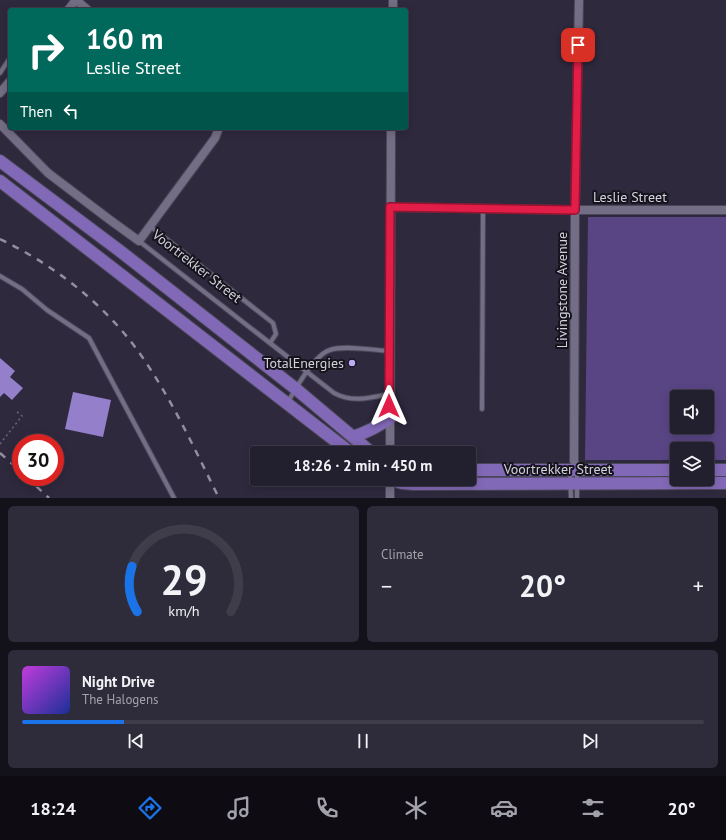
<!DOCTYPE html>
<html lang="en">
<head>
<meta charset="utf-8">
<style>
  body { margin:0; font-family:"PT Sans",sans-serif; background:#2e2c3a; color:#f1f3f6; height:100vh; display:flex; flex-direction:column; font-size:15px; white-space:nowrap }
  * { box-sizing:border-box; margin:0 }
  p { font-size:13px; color:#a2a2aa }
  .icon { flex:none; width:22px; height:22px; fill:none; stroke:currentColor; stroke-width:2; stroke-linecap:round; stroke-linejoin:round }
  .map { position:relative; height:498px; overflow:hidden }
  .sheet { display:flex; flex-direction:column; gap:8px; padding:8px; background:#131119; flex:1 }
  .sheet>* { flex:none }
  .hud { position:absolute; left:8px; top:8px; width:400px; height:122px; border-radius:4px; box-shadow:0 2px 10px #0003,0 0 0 1px #3f3d4a; background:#00695c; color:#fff; overflow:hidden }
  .tools { position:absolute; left:670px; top:390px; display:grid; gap:8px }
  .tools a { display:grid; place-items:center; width:44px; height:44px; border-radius:4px; background:#221f2e; box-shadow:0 2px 10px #0003,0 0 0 1px #3f3d4a; font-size:20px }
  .speed { position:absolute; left:12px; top:434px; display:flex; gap:8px; font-size:20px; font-weight:700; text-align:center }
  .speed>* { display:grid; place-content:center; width:52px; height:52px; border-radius:50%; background:#221f2e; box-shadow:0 2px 10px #0003,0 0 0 1px #3f3d4a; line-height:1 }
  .speed .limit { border:6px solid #d22; background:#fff; color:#111 }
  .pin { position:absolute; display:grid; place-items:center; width:34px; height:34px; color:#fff; margin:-17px; border-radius:8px; box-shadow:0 2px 6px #0006 }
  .me { position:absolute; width:44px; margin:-22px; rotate:0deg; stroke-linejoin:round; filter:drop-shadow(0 0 3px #0008) }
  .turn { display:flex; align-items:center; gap:14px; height:84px; padding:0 12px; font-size:18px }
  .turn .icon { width:52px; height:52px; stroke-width:2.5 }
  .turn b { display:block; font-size:28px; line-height:34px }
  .then { display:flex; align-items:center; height:38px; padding:0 12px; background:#0003; gap:8px; font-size:15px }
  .big { font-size:30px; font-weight:800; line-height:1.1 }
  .sheet .widget { flex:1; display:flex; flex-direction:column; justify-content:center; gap:6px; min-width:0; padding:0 14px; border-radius:6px; background:#2e2c3a }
  .sheet .dial { align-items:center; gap:0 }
  .dial svg { height:104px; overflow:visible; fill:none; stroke:#3f3d4a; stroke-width:7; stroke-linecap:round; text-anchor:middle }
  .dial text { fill:#f1f3f6; stroke:none }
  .song { display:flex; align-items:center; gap:12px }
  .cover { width:48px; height:48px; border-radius:6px; background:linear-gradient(135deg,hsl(290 70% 55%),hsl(230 70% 35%)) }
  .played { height:4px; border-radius:2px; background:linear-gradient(90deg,#1a73e8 15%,#3f3d4a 15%) }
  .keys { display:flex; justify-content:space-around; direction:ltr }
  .heat { display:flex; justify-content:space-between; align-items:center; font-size:22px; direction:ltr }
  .sheet .tiles { flex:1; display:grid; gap:8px; grid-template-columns:1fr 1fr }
  .widget:last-child { grid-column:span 2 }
  .trip { position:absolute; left:250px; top:446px; width:226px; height:40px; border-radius:4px; background:#221f2e; box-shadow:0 2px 10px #0003,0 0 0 1px #3f3d4a; font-weight:800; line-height:40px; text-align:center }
  .menu { display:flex; height:64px; justify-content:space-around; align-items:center; background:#0e0c12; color:#a2a2aa }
  .menu .icon { width:28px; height:28px }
  .menu .on { color:#1a73e8 }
  .menu b { font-size:18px; color:#f1f3f6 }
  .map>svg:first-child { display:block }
</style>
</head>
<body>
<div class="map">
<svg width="726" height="498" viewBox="0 0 726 498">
  <rect width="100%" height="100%" fill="#2e293d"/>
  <path fill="#594584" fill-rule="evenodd" d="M588,217H726V460H707V449H677V460H585ZM677,397H707V427H677Z"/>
  <path fill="#947fcb" d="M0,358L15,371L10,377L23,388L12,400L4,393L0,397Z
    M73,392L111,400L103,437L65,429Z"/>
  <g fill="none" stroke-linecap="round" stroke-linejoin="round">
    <g stroke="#4b4757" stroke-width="6">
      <path id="service" d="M0,73L10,58
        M150,226L273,323L276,334L270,343
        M139,241L334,393C352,403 370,398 389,394
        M0,276L22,289L47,310L89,338L174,498
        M288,402C296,388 314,355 330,350C344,345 374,350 389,351
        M482,409L483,209
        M570,470L571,498
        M577,470V498"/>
    </g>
    <g stroke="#4b4757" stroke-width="10">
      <path id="minor" d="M68,10L76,0L88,10
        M393,10V0
        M0,93L10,81
        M0,124L48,173L110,220L139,241L215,138L219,128
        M390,207L575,210H726
        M390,453L391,128
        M577,470L574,461L575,210L579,0
        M390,479V498"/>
    </g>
    <g stroke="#4b4757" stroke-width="14">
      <path id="primary" d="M0,161L120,251L296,389L372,453
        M0,181L351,453
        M353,437C367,432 378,427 390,418
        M469,470H677
        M707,470H726
        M388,479L402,483L414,484L726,483"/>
    </g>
    <path stroke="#6c6879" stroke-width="1.5" stroke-dasharray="2 3" stroke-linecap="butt" d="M0,444L22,416L16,411"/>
    <use href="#service" stroke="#736e85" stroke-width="4"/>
    <use href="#minor" stroke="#736e85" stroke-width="8"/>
    <use href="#primary" stroke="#8269b7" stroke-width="12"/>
    <path stroke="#928f9e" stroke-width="2.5" stroke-dasharray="7 7" stroke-linecap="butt" d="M0,239C54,265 103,303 138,351C171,397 194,448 219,498
      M0,453L21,472
      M26,477L49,498"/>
  </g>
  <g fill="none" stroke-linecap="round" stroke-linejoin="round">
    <g stroke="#92132f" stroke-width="10">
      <path id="route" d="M389,406L390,207L575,210L578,45"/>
    </g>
    <use href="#route" stroke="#e11d48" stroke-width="7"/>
  </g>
  <circle fill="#bea9f5" stroke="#15131c" stroke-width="1.5" cx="352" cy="363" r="4"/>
  <g text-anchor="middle" stroke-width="4" stroke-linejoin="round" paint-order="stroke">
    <g font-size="14" fill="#d4d1de" stroke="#15131c">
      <text x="630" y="202">Leslie Street</text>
      <text transform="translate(197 266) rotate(38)" y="5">Voortrekker Street</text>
      <text transform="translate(562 290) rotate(-90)" y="5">Livingstone Avenue</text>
      <text x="558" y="474">Voortrekker Street</text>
    </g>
    <g font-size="14" fill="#d4d1de" stroke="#15131c" text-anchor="end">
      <text x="344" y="368">TotalEnergies</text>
    </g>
  </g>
</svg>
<div class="tools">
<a><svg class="icon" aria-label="sound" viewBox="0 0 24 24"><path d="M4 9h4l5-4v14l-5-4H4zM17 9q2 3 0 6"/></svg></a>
<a><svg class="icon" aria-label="layers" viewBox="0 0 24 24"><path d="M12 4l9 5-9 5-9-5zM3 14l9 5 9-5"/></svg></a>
</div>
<div class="speed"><div class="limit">30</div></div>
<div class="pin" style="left:578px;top:45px;background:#d93025"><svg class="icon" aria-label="arrive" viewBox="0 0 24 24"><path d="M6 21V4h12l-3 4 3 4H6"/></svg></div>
<svg class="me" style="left:389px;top:406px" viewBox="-20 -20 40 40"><path d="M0-17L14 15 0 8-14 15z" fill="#e11d48" stroke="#fff" stroke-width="4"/></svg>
<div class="trip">18:26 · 2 min · 450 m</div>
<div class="hud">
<div class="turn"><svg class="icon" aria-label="right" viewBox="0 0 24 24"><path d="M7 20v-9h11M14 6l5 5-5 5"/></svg><div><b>160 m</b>Leslie Street</div></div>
<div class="then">Then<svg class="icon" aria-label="left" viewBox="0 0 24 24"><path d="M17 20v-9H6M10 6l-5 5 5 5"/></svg></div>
</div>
</div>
<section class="sheet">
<div class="tiles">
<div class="widget dial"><svg viewBox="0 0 100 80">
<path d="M14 69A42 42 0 1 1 86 69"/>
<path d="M14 69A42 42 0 0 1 10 34" stroke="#1a73e8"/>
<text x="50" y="56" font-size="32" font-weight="700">29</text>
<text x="50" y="72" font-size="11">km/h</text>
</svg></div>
<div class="widget"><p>Climate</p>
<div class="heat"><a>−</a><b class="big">20°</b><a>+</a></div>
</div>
<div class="widget">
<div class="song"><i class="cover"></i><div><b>Night Drive</b><p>The Halogens</p></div></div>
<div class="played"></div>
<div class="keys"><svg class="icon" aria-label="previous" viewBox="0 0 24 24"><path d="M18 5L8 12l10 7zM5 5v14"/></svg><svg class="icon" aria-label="pause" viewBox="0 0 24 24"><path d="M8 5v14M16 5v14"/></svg><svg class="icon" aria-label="next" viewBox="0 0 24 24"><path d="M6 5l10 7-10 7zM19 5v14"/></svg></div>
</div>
</div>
</section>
<nav class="menu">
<b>18:24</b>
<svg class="icon on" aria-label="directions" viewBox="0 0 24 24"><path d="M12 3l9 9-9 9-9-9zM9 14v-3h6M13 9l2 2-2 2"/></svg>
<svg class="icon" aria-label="music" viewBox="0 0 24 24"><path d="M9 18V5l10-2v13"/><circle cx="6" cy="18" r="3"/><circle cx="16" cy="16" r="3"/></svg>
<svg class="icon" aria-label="phone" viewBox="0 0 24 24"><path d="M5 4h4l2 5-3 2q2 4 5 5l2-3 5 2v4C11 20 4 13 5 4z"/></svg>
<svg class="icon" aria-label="climate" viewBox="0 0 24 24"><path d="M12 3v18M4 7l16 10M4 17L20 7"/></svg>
<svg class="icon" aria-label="car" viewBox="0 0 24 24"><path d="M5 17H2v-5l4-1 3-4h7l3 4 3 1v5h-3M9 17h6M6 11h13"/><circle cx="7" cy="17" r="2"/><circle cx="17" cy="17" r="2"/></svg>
<svg class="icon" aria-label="filters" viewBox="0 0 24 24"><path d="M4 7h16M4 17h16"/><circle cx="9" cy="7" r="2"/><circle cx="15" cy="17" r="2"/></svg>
<b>20°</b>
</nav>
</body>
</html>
